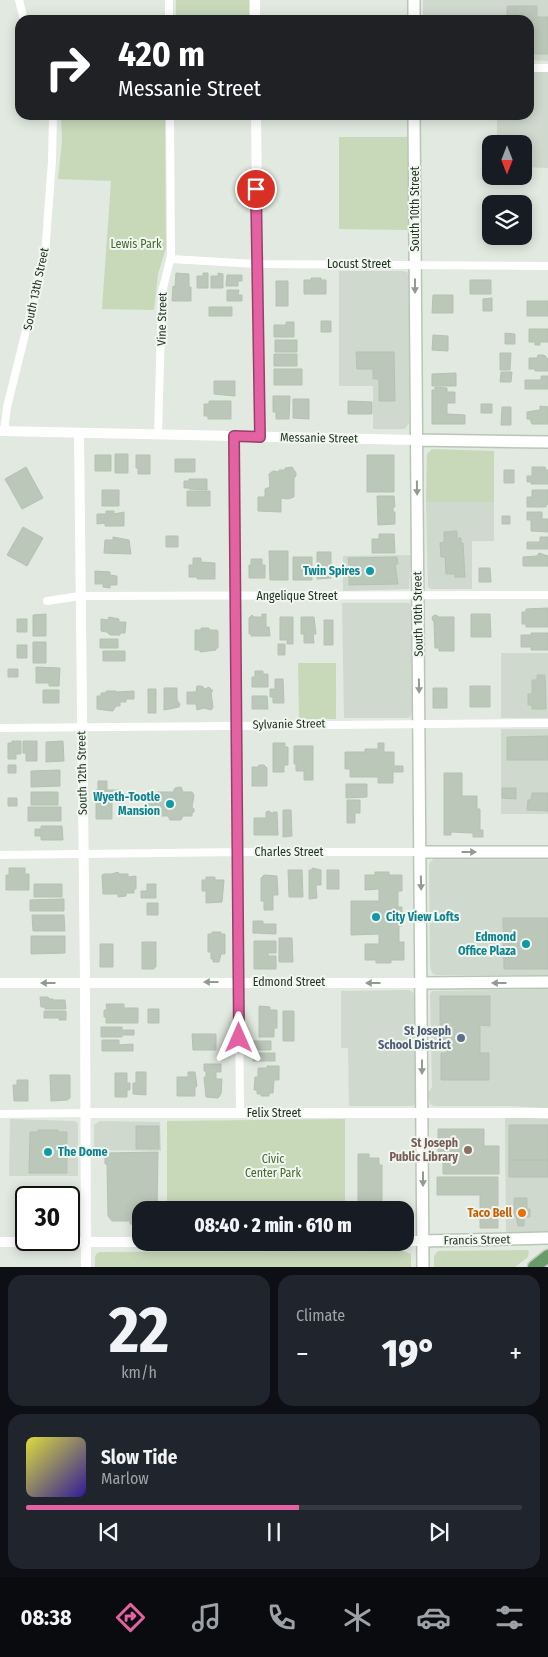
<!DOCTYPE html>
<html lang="en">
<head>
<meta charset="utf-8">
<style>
  body { margin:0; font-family:"Fira Sans Condensed",sans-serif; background:#20242c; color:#f1f3f6; height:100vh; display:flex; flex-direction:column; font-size:19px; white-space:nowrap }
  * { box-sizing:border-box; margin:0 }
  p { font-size:16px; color:#9ea1a6 }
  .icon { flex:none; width:28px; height:28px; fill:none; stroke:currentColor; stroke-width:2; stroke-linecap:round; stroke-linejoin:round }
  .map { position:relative; height:1267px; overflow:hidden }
  .details { display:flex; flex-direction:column; gap:8px; padding:8px; background:#0d0f14; flex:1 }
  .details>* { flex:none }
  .banner { position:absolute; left:15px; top:15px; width:519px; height:105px; border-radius:15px; box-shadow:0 2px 12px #0003; background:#202124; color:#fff; overflow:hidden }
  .needle { width:32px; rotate:180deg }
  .controls { position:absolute; left:482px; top:135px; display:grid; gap:10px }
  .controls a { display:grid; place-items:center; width:50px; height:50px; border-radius:10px; background:#171b24; box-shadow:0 2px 12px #0003; font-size:25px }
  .speed { position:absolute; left:15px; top:1186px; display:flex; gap:10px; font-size:25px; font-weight:700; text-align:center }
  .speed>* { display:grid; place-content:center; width:65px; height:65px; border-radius:50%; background:#171b24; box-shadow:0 2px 12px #0003; line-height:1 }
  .speed .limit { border:2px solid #111; border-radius:8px; background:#fff; color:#111 }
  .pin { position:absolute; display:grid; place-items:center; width:42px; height:42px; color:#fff; margin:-21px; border:2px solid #fff; border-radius:50%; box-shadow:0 1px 5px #0007 }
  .me { position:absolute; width:55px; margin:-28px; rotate:0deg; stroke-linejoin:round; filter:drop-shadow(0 0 4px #0008) }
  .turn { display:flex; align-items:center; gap:18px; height:105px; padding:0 20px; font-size:22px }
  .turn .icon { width:65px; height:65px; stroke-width:2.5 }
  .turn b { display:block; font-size:35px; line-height:42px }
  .big { font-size:38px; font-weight:800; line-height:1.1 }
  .details .card { flex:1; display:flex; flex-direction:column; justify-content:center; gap:8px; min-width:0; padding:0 18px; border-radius:15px; background:#20242c }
  .details .dial { align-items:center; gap:0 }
  .dial b { font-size:65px; line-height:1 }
  .song { display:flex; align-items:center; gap:15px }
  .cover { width:60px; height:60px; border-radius:8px; background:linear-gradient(135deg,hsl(60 70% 55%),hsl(250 70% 35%)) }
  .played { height:5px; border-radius:2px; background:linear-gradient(90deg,#e562a2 55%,#363941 55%) }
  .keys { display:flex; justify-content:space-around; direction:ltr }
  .heat { display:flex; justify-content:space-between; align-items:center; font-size:28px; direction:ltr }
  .details .tiles { flex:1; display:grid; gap:8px; grid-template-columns:1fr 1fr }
  .card:last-child { grid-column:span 2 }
  .trip { position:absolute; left:132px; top:1201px; width:282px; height:50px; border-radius:15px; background:#171b24; box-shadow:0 2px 12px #0003; font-weight:800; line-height:50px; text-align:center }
  .tabs { display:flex; height:80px; justify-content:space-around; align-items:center; background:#090b0e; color:#9ea1a6 }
  .tabs .icon { width:35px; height:35px }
  .tabs .active { color:#e562a2 }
  .tabs b { font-size:22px; color:#f1f3f6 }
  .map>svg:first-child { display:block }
</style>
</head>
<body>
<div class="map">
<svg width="548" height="1267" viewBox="0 0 548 1267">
  <rect width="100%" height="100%" fill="#e1e9e0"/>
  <path fill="#d0d9ce" d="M423,0H548V61L529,60V20H423Z
    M529,72H548V168L524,167V144H497V115H529Z
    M339,271H402L407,272L409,275V423L405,429H373V386H339Z
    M426,502H494V541H472V589H431L428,587Z
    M411,555L409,589L343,591V556Z
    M342,603H409L411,606L412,711L411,716L408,718H344Z
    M501,653H548V718H501Z
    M501,729H548V814H501Z
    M434,858H548V975H435L432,973L430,966L429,864Z
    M548,989V1108L509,1106H434L430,1104L427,1094L432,1087L430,994L432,991Z
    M409,990L413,992L415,996V1102L414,1106H349L348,1048H341V991Z
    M508,1117L548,1119V1232H506L505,1119Z
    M10,1119L75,1121L78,1124V1176H9Z
    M100,1121L160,1122L161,1151L94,1150V1125Z"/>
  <path fill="#c8d9ba" d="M176,0H249V20H176Z
    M61,115H165L166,248L158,274L154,310L102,309L111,181L58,179L62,141Z
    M339,137H409L408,230L339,229Z
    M432,449L494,451V502H426L427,454Z
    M298,663H336V719H299Z
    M345,1119V1210H167V1121Z
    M527,1250L529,1251L528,1257L515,1267H434V1256L438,1251Z
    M403,1251L411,1254V1267H95V1257L97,1253L101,1252Z"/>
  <path fill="#bbc7b8" stroke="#b5c2b3" d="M507,6H537V17H548V54H529V20H500V17H507Z
    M176,273L189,274V287H191V301H172L173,286L175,287Z
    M203,273H208V288H197V276H203Z
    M218,273L223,274V288H211V276H218Z
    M227,275H242V281H238V286H226Z
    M311,278H321V280H326V294H304V280H311Z
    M470,280H491V294H470Z
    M276,281H288V306H276Z
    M227,290H239L238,295H242V301H227Z
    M433,295H453V313H432Z
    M492,298V311H483V299Z
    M527,301H548V316H527Z
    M209,307H232V316H209Z
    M321,321H331V332H321Z
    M286,322H294V337H274V325H286Z
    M529,329H548V342H540V345H535V342H529Z
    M505,333L515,334V344H505Z
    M433,335L448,336V351L432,350Z
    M275,340H297V352H275Z
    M356,352H394L395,401H379V379H373V369H357Z
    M500,353H511L510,370H500Z
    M274,354H297V366H274Z
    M538,355H544L548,359V371H535V369H529V358H537Z
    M274,369H302V385H274Z
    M501,372H512L511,382H500Z
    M456,373V386H432V374Z
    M541,376H548V389H525V380H541Z
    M214,381H235V396L214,394Z
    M435,387L447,388V392H455V403H447V414L465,415V424H432V390H435Z
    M273,396H290L289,419H276V412H273Z
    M293,399H309V419L293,418Z
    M209,401H231V419H208V416H204V404H209Z
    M348,401L372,402V414H348Z
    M481,404H492V413H481Z
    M540,406L548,407V424H532L530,419H527V412L540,410Z
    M502,407H511V425H501Z
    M115,454H128V473H115Z
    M95,455H111V471H95Z
    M136,455H150V474H138V468H136Z
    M367,455H394V492H367Z
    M175,459H195V472H175Z
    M26,467L43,498L22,509L5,479Z
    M292,467L296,473V476L294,478V497L288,499L281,498V512L258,511V497H265V489L270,487L269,474L273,471L279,472V470H285V468Z
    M532,467H545L546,470H548V484H531V482H527V476H532Z
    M504,470H514V483H504Z
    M189,479H207V490L189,489V488H184V481H189Z
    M102,490H119V506H102Z
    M532,490H548V504L546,505V507H527V497H532Z
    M187,491H210V506H187Z
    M377,496H394L395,507H393V512H395V524L378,525Z
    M106,511H114V514L124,512V526H105V523L97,524V514H106Z
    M527,512H542V519H548V532L531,531V520H527Z
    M502,516H510V524H502Z
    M23,527L43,538L27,566L7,555Z
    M457,531V538H461V543H463L465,577H455V574H446L445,557H441L440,543L444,542V532Z
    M379,534H394L395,553H372V539H379Z
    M166,536H178V547H166Z
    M113,537L129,540L131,554L104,553L105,540H113Z
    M540,537H548V549H527V542H540Z
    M269,551H288V580H270Z
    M317,552H331V578L317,579Z
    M539,553L548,556V566H523V557L537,556Z
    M293,557H312V580H293Z
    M397,557L398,564H395L398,584L349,585V577L344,575V568L349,566L348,558Z
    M193,558H201V562L215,563V579H197V577H189V565H193Z
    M251,559H262V565H265V578H249V565H251Z
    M479,568H490L491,582H479Z
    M95,571L110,572V575L117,576V585H110V588L103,587V584H95Z
    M548,608V627H526V624H522V612H526V609Z
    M46,614V636H33V615Z
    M262,614H266V627H269L270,636H251V634H249V618L252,615L254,617H262Z
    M471,614H490L491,637H471Z
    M436,615L439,617H454V651H439V648H435L434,622L432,619L433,616Z
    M109,617L119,619V622H126L125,633H120V635H110L107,632L101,631V619L108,620Z
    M280,617H293V644H287V640H280Z
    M301,617H314L316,634H313L314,643H304V634H301Z
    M17,619H27V632H17Z
    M324,620H333V645H324Z
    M201,628H209V630H217L218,632V648H216V650L200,652V650H195V630H201Z
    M531,633H548V650H531V647H521V635H531Z
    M100,639H118V648H100Z
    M33,642H46V663H33Z
    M278,644H285V655H278Z
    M17,645H27V658H17Z
    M103,651H125V661H103Z
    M36,667L60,668L59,686H49V683H36Z
    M8,669H18V677H8Z
    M255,671H263V674H268V687H252V677H255Z
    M537,675H545L546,709H532V705H528V694H532V680H537Z
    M275,679H283L284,703H273V697H270V689H275Z
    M197,686H202L205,689L209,687L213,691L211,692L213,708L211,710L204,708L197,710L196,704H187V692H196Z
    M470,686H490V707H470Z
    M164,688H177V700L180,704L179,707L164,710Z
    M433,688H447V708H433Z
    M148,689H156V713H148Z
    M43,690H59V703H43Z
    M106,691H116V692L134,691V699H126V702H120V706H116L113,711L97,709V696H101V693H106Z
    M252,696H267L268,709H252Z
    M548,736V760H507V737Z
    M12,741H21V754H16V759H8V743H12Z
    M23,741H37V761H26V753H23Z
    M63,741L64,761L46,762V742Z
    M273,743H285V747H288V765H284V772H273Z
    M378,743H384V752H394V766H403V772H393V783H378V777H350V769H345V752H365V749H378Z
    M294,746H313V780H304V771H296V764H294Z
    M8,765H16V773H8Z
    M259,765H264L267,768V786H252V767H258Z
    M60,770V786L31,787V771Z
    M444,773H462V796H477V809H480V830H483V837H473V833L451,832V835H444Z
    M98,781H107V790H121V795H112V819H96V790H98Z
    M346,784H367V797L346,798Z
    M181,787L183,792H192L194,795L192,807L194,809V812L192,813V816H183L181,820H170L168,816H150V809L148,810V801H157V792H173L175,788Z
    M502,788H516V799L502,798Z
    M31,792H58V805H31Z
    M532,793H548V811L527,810L528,800H531Z
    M8,798H17V806H8Z
    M347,800H360V813H355V823H347Z
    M28,807H61V821H28Z
    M283,810H291L292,836L283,837Z
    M269,811L273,814V812H277L278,835H254V818H266V812Z
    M41,826H62L63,840H41V836H35V829H41Z
    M9,868H25V874H29V890H6V875H9Z
    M312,868L321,870V885H316L317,898L309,899V870H312Z
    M288,870H302L303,897H289Z
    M327,870H339V889H327Z
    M118,872L119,874H128V877L136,876V889H134V893H126V896L118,897V894H103L102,875L104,874H112Z
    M375,872H389V875H402V891H398V907H402V926H399V942H404V960H391V963H376V960H365V944H379V934L351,935V901H379V889L365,890V875H375Z
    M264,875L277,876L278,895H273V910H264V901H261V878Z
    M206,877H215V880H224L222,902L206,903V891H202V880H206Z
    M34,884H62V897H34Z
    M147,884H156V898H141V891H147Z
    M64,899V911H30V900Z
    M147,903H158V915H147Z
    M32,915H64L65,931H33Z
    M503,918H548V969H504Z
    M253,921H263V924H276V934L253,933Z
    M212,932H221V934H225V954H221L219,962H213V959H211V952H208V934H212Z
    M31,936H65V953L31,954Z
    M279,938H292L293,962H279Z
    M254,941H276V953H268V956H276V969H254Z
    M142,942H156V967H154V969H142Z
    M100,944H113V967H100Z
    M440,996H490V1026L480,1025V1053H489V1080H441V1053H447V1041H441V1035H446V1025H440Z
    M40,997H48L49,999H53V1000H65L66,1009H45V1007H41Z
    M106,1004H124V1008H138V1023H106V1017H104V1010H107Z
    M259,1006L270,1007V1010H277V1028H274V1037H259Z
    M148,1009H159V1023H148Z
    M44,1011H66V1020H59V1018H44Z
    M283,1011H294V1041H283Z
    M101,1027H122V1030H134V1035H122V1037H101Z
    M192,1034H216V1050H193Z
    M102,1040H119V1045L133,1044V1051H102Z
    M253,1041H271V1050H253Z
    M254,1053H275V1061H253Z
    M204,1064H221V1072H216V1079H222L221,1094L218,1098L206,1097L204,1077H206V1071H204Z
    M267,1066H279V1080H274L273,1093H269V1096H261V1094H257V1090H254L255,1077H258V1068H267Z
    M136,1072H146V1095L133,1094V1083H136Z
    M188,1072H195L197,1086L195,1088V1096H177V1077H188Z
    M115,1073H127V1083H130V1090H127V1097H115Z
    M50,1075H70V1098L67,1100L51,1101Z
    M17,1080H28V1101H14L13,1085H17Z
    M509,1125H548V1160H509Z
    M136,1126H159V1149H136Z
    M438,1129H484V1146H499V1174H443V1153L438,1154Z
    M38,1130H58V1132H67V1173H29L30,1132H38Z
    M158,1152L157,1210H141V1224H130V1221H112L108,1216L107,1164H105V1153Z
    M358,1154H369V1158H379V1165H382V1208H379V1210H358Z
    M509,1160H548V1177H509Z
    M437,1177H498V1228H480V1195H437Z
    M514,1198H527V1209H530V1217H524V1226H518L516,1216H514Z"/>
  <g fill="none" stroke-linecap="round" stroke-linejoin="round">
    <g stroke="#b6c8b4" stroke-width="14">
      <path id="secondary" d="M414,0V20
        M414,115L423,1267
        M416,440L548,442
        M421,852H548
        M422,983L548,982
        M423,1241L548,1238"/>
    </g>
    <g stroke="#c1c7c1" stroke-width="15">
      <path id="primary" d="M534,1267L548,1256"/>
    </g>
    <path stroke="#fff" stroke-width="8" d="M19,0L24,20
      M169,20V0
      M529,68H548
      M171,259L257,264L548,266
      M4,431L7,407L45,254L52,161L53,115
      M158,435L162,292L171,256L170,115
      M234,436L240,1113
      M47,601L80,596L548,595
      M0,728L548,723
      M0,855L239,852H421
      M0,1114L86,1113"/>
    <path stroke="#fff" stroke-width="10" d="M255,0V20
      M256,115L260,437
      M0,431L416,440
      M79,433L85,983L86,1267
      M0,983H422
      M86,1113H548
      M406,1241H423
      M0,1242H141"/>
    <use href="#secondary" stroke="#fff" stroke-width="11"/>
    <use href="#primary" stroke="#689b68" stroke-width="12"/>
  </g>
  <defs><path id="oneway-solid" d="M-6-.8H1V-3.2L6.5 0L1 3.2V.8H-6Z" transform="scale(1.25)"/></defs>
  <g fill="#909c90">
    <use href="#oneway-solid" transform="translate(415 286) rotate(90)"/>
    <use href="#oneway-solid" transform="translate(417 488) rotate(89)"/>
    <use href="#oneway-solid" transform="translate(419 686) rotate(89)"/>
    <use href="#oneway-solid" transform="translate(469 852)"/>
    <use href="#oneway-solid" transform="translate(421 883) rotate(89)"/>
    <use href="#oneway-solid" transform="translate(211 982) rotate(180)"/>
    <use href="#oneway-solid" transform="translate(48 983) rotate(180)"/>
    <use href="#oneway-solid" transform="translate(373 983) rotate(-180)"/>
    <use href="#oneway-solid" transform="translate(499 983) rotate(180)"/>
    <use href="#oneway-solid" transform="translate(422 1067) rotate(90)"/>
    <use href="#oneway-solid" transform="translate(423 1179) rotate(90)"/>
  </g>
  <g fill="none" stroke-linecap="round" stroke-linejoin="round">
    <g stroke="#954069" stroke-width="12">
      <path id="route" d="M239,1038L234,436L260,437L256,189"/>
    </g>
    <use href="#route" stroke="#e562a2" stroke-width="9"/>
  </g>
  <g fill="#0f9aa8" stroke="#f1f6f0" stroke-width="2">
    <circle cx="370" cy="571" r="5"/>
    <circle cx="170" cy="804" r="5"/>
    <circle cx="376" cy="917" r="5"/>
    <circle cx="526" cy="944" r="5"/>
    <circle cx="48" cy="1152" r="5"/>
  </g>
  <circle fill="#5c6f8a" stroke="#f1f6f0" stroke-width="2" cx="461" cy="1038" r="5"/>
  <circle fill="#8d6e63" stroke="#f1f6f0" stroke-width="2" cx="468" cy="1150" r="5"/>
  <circle fill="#e8710a" stroke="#f1f6f0" stroke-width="2" cx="522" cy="1213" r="5"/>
  <g text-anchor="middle" stroke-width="4" stroke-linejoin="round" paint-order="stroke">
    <g font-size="12" fill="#223822" stroke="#f1f6f0">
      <text transform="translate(415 209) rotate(-90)" y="4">South 10th Street</text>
      <text x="359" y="268">Locust Street</text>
      <text transform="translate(36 289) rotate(-78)" y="4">South 13th Street</text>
      <text transform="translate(162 319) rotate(-89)" y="4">Vine Street</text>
      <text transform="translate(319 438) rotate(1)" y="4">Messanie Street</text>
      <text x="297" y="600">Angelique Street</text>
      <text transform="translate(418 614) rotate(-91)" y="4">South 10th Street</text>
      <text transform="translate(289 724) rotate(-1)" y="4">Sylvanie Street</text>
      <text transform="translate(82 773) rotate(-91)" y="4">South 12th Street</text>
      <text x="289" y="856">Charles Street</text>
      <text x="289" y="986">Edmond Street</text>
      <text x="274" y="1117">Felix Street</text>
      <text transform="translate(477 1240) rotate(-1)" y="4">Francis Street</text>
    </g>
    <g font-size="12" fill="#446b30" stroke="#f1f6f0">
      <text x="136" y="248">Lewis Park</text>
      <text x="273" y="1163">Civic<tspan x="273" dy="14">Center Park</tspan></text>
    </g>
    <g font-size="12" font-weight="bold" fill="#0d838f" stroke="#f1f6f0" text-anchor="end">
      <text x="360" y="575">Twin Spires</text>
      <text x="160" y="801">Wyeth-Tootle<tspan x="160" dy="14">Mansion</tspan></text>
      <text x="386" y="921" text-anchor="start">City View Lofts</text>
      <text x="516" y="941">Edmond<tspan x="516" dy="14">Office Plaza</tspan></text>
      <text x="58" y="1156" text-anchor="start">The Dome</text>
    </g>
    <g font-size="12" font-weight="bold" fill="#4e5e75" stroke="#f1f6f0" text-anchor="end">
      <text x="451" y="1035">St Joseph<tspan x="451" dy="14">School District</tspan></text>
    </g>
    <g font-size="12" font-weight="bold" fill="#785e54" stroke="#f1f6f0" text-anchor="end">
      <text x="458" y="1147">St Joseph<tspan x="458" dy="14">Public Library</tspan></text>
    </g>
    <g font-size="12" font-weight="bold" fill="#c56008" stroke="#f1f6f0" text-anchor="end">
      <text x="512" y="1217">Taco Bell</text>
    </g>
  </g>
</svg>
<div class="controls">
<a><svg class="needle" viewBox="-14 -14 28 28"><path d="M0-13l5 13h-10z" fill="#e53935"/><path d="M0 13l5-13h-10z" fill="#9ea1a6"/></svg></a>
<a><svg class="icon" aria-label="layers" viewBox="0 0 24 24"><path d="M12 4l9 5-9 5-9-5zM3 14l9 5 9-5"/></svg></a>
</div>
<div class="speed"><div class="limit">30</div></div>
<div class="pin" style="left:256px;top:189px;background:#d93025"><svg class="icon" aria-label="arrive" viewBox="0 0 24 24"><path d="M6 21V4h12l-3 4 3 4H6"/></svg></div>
<svg class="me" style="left:239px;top:1038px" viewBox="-20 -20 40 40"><path d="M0-17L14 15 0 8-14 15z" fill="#e562a2" stroke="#fff" stroke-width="4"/></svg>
<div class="trip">08:40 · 2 min · 610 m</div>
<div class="banner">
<div class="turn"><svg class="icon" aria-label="right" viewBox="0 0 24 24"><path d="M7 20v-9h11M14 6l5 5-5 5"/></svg><div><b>420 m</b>Messanie Street</div></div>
</div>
</div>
<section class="details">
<div class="tiles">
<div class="card dial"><b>22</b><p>km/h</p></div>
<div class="card"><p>Climate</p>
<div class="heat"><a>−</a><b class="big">19°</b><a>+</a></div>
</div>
<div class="card">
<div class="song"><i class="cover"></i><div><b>Slow Tide</b><p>Marlow</p></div></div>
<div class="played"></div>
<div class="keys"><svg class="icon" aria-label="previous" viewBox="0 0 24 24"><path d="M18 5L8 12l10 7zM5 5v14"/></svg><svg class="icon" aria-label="pause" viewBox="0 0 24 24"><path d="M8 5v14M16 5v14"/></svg><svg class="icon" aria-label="next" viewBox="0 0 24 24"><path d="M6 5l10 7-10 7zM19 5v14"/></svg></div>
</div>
</div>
</section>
<nav class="tabs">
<b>08:38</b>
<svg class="icon active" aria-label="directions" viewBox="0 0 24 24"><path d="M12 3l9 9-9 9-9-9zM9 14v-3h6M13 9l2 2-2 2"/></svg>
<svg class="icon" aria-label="music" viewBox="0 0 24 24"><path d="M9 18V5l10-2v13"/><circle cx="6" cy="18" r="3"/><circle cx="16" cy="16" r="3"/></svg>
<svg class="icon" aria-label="phone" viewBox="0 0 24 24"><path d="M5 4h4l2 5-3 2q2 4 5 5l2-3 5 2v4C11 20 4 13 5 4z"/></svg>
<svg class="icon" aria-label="climate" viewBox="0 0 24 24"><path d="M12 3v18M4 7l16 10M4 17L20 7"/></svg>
<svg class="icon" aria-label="car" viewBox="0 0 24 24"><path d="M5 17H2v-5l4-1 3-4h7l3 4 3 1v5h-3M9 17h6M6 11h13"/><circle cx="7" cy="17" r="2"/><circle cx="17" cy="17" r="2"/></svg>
<svg class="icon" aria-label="filters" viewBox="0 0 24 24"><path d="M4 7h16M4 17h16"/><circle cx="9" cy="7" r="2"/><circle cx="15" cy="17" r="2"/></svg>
</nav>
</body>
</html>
